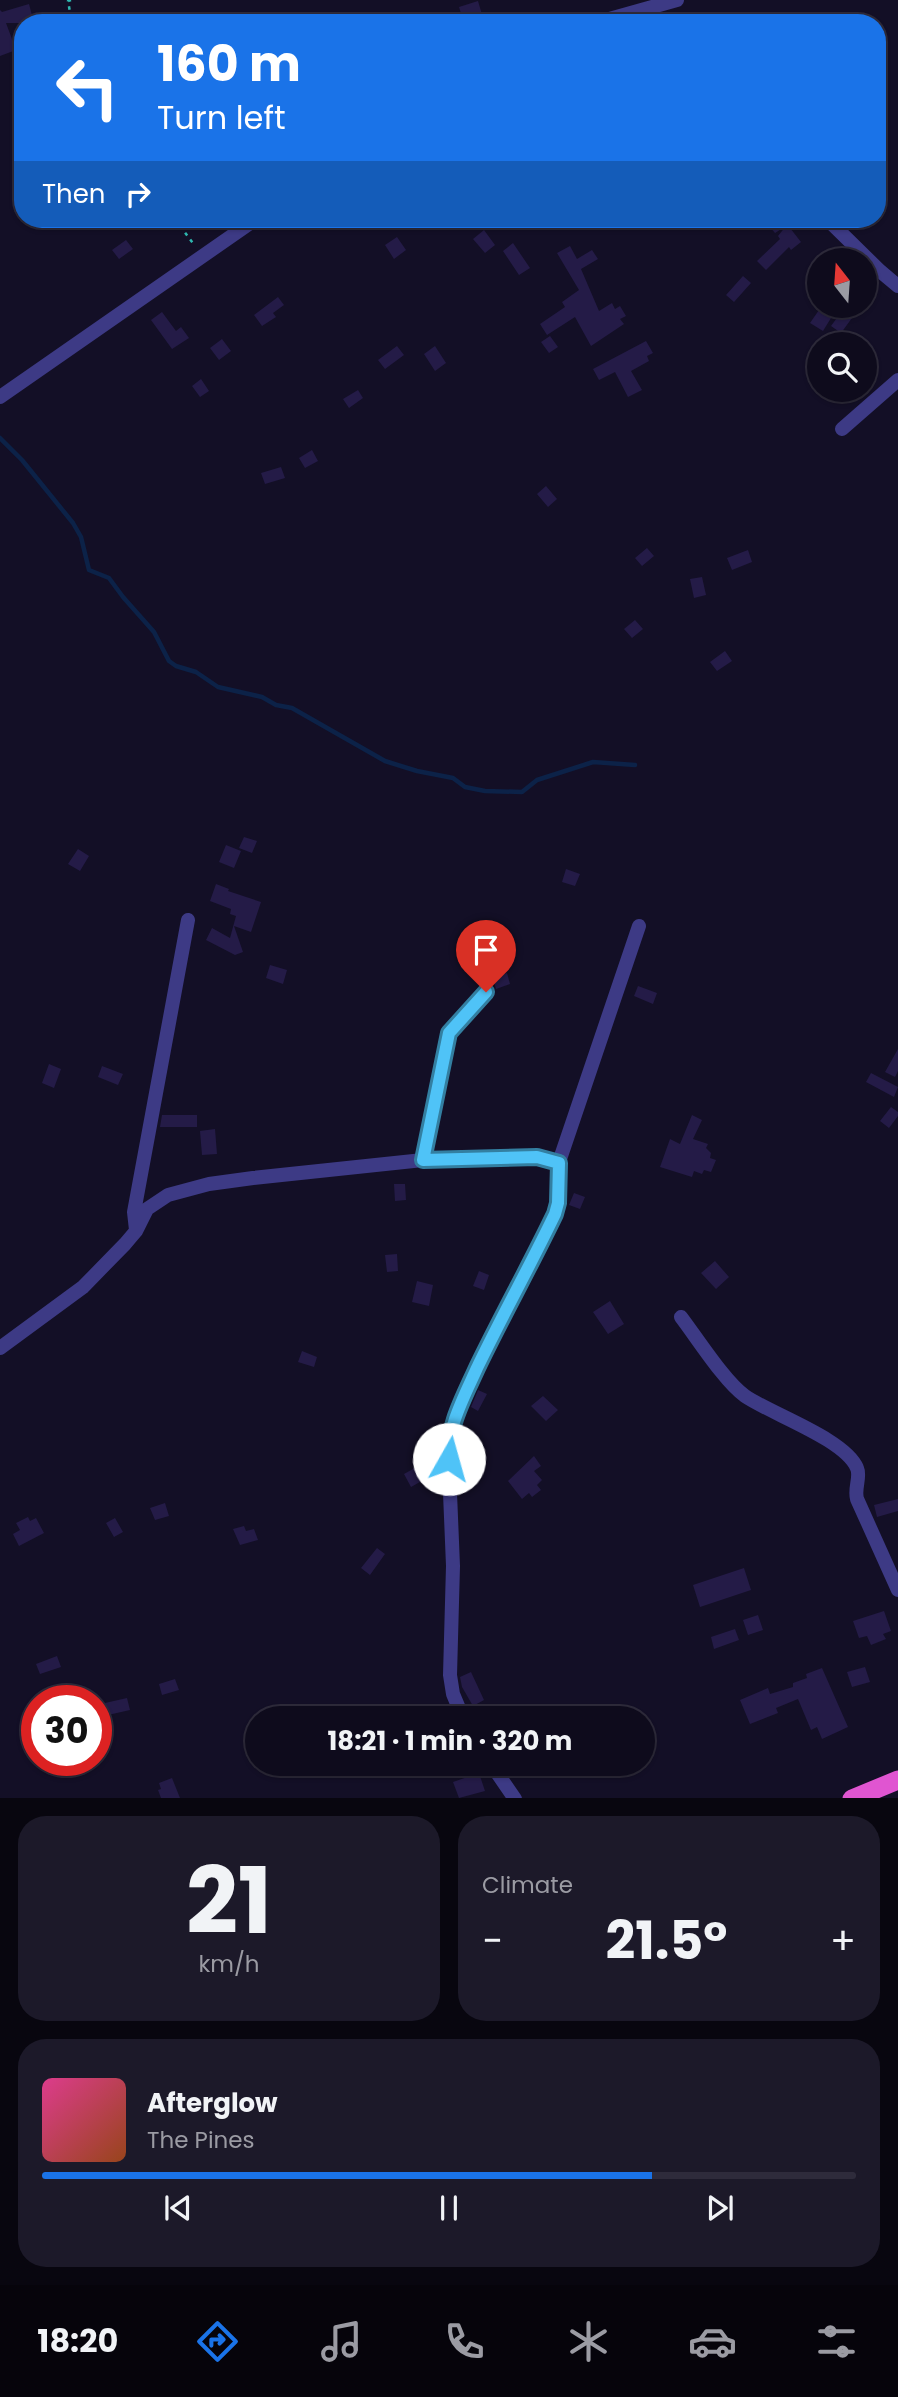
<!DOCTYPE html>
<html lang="en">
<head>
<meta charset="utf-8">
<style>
  body { margin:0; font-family:Poppins,sans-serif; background:#1c1929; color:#f1f3f6; height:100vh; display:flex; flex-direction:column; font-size:26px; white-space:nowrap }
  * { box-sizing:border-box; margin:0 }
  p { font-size:23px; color:#9b9ba3 }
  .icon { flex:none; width:38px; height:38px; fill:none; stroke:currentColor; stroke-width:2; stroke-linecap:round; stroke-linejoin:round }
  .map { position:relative; height:1798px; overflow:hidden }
  .drawer { display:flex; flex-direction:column; gap:18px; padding:18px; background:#08060f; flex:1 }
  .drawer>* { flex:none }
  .banner { position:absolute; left:14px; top:14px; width:872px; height:214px; border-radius:28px; box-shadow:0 2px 5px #0004,0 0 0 2px #2e2b3b; background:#1a73e8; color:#fff; overflow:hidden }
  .needle { width:46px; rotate:343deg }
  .tools { position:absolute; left:807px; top:248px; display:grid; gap:14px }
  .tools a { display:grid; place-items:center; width:70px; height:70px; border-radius:50%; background:#0e0b1c; box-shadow:0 2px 5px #0004,0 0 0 2px #2e2b3b; font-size:35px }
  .speed { position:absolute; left:21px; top:1685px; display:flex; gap:14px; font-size:35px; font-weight:700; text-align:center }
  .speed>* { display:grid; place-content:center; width:91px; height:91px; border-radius:50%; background:#0e0b1c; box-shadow:0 2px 5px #0004,0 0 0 2px #2e2b3b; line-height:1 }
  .speed .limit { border:10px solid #d22; background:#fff; color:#111 }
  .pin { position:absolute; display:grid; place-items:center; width:60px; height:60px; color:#fff; margin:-72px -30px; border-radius:50% 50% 50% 0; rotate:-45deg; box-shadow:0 0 7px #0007 }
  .pin .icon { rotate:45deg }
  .me { position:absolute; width:77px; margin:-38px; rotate:7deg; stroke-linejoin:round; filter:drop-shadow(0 0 5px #0008) }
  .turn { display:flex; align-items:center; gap:24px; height:147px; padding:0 28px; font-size:32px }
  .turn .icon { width:91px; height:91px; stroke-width:2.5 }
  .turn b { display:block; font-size:49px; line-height:60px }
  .then { display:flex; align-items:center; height:66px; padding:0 28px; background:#0003; gap:14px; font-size:26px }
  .big { font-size:52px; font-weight:700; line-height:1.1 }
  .drawer .card { flex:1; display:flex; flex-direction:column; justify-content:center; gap:10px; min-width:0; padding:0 24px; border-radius:28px; background:#1c1929 }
  .drawer .dial { align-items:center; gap:0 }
  .dial b { font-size:91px; line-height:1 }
  .song { display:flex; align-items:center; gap:21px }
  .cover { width:84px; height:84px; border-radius:10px; background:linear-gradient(135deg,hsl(330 70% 55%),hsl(20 70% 35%)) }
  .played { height:7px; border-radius:4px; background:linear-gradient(90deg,#1a73e8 75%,#2e2b3b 75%) }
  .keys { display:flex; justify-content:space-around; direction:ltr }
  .heat { display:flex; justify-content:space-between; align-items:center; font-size:38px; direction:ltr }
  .drawer .tiles { flex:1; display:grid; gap:18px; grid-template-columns:1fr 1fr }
  .card:last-child { grid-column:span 2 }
  .trip { position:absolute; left:245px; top:1706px; width:410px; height:70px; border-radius:35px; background:#0e0b1c; box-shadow:0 2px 5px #0004,0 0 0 2px #2e2b3b; font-weight:700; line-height:70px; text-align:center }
  .menu { display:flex; height:112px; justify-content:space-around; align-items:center; background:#06040b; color:#9b9ba3 }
  .menu .icon { width:49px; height:49px }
  .menu .current { color:#1a73e8 }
  .menu b { font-size:32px; color:#f1f3f6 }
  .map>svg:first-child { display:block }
</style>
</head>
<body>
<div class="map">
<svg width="898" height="1799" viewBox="0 0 898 1799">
  <rect width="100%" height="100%" fill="#130f26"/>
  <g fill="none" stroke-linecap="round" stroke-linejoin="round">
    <path stroke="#0c2248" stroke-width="4.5" d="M0,438L22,460L73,523L81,537L89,570L109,578L123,597L154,632L169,661L176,666L196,672L218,687L262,697L276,705L292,708L385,761L417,771L453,778L465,787L485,791L522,792L537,780L593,762L635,765"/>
  </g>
  <path fill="#241b47" d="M478,1L483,18L477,20L478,23H464L459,7Z
    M29,4L34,23H6L16,50L0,56V10L2,12Z
    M763,219H783L801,242L791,250L789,247L766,270L757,261L780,239L778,236L786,226L775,233Z
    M484,230L495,245L485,253L473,239Z
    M397,237L406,250L394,259L385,245Z
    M126,240L133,249L119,259L112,250Z
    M513,243L530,268L519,275L503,251Z
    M570,246L577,259L592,250L598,259L581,269L599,311L612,303L615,309L620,306L626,316L620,319L624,324L591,346L575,317L547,335L540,324L565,307L562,302L579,290L557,253Z
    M743,276L751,283L734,302L726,295Z
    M278,297L284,305L273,313L276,317L262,326L254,315Z
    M819,310L831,318L823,331L810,323Z
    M842,311L852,318L841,333L831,326Z
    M162,312L176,331L181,327L189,338L172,349L151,320Z
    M550,336L558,347L549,353L541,342Z
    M222,339L231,351L219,360L210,348Z
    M646,341L653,353L647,356L649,361L631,371L642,390L628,397L615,372L599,380L593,369Z
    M397,346L404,355L385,369L378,360Z
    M435,346L446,363L435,371L424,354Z
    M201,379L209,391L200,397L192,386Z
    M358,390L363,398L349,408L343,399Z
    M312,450L318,461L305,468L299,458Z
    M281,467L285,478L265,484L261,473Z
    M546,486L557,499L548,507L537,494Z
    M647,548L654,556L642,566L635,558Z
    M748,550L752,562L732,570L727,558Z
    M702,577L706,595L694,598L690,579Z
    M635,620L643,629L632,638L624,629Z
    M725,651L732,661L717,671L710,662Z
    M244,837L257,841L252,853L239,848Z
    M226,845L241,851L234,868L219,862Z
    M78,849L89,856L80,871L68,864Z
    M566,869L580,874L575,886L562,882Z
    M216,884L229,889L228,891L261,902L251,932L234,926L243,952L235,955L206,940L212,928L230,938L236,916L230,914L231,909L210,901Z
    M270,965L287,970L283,984L266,978Z
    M507,973L510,984L496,989L493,978Z
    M638,986L657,993L653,1004L634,996Z
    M898,1049V1071L895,1077L885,1072Z
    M49,1064L61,1069L54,1088L42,1083Z
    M102,1066L123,1074L118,1085L98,1077Z
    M871,1073L898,1087L894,1097L866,1082Z
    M891,1107L898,1112V1116L889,1128L880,1121Z
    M162,1115H197V1127H160Z
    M692,1115L702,1120L693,1139L708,1144L706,1148L711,1153L710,1158L716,1160L711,1172L704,1170L702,1174L694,1171L692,1177L660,1167L670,1139L680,1144Z
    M215,1129L217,1154L202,1155L200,1131Z
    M394,1184H405L406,1200L395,1201Z
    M574,1193L585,1197L580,1209L569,1205Z
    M397,1254L398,1271L387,1272L385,1255Z
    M715,1261L729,1277L716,1289L701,1273Z
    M479,1271L489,1275L484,1290L473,1286Z
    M417,1281L433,1285L429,1306L412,1302Z
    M610,1301L624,1324L608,1334L593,1312Z
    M302,1351L317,1357L314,1367L298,1362Z
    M478,1390L487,1394L478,1411L471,1407Z
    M543,1396L558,1410L546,1421L531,1406Z
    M534,1456L541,1466L534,1471L542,1480L537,1485L541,1490L532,1497L529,1493L522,1499L508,1481Z
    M420,1465L427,1478L411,1487L404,1474Z
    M898,1499V1511L877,1517L874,1505Z
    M165,1503L169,1516L155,1520L150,1508Z
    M28,1517L30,1521L36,1518L44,1533L19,1546L13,1534L20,1530L16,1523Z
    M115,1518L123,1532L114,1537L106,1523Z
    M244,1526L246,1531L254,1529L258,1540L240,1545L233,1529Z
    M377,1548L385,1554L370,1575L361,1568Z
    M744,1568L751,1590L700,1607L693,1585Z
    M884,1611L891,1631L883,1634L886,1639L871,1645L867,1636L859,1638L853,1621Z
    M758,1615L763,1630L748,1635L743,1620Z
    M735,1629L739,1640L714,1649L711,1637Z
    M57,1656L61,1667L40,1674L36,1664Z
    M865,1667L870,1682L852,1687L847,1672Z
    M822,1668L848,1727L822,1739L817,1727L811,1730L798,1699L776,1708L778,1713L750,1724L740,1700L768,1688L770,1694L793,1687V1683L807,1678L806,1674Z
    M471,1672L484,1700L473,1706L462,1687L460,1677Z
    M175,1679L179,1690L162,1695L159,1684Z
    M127,1698L130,1710L108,1715L105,1703Z
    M479,1773L485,1791L459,1798L453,1782Z
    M172,1778L180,1798H161L158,1790L161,1789L159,1783Z"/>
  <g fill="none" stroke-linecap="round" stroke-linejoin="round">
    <path stroke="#2fb8b0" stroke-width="2.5" stroke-dasharray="3.5 5" stroke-linecap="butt" d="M71,0L68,1L72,23
      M175,219L195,246"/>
    <path stroke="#3d3a85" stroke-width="14" d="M595,23L677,0
      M827,219L880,271L898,286
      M0,397L256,219
      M842,429L898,380
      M423,1160L449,1033L486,992
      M559,1162L639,926
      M136,1230L134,1212L188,920
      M681,1317C697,1338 725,1382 745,1396C771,1414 845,1439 857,1468C861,1477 854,1488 857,1499L898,1590
      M0,1348L83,1287L125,1244L136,1231L147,1209L168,1195L209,1184L253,1178L423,1160L537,1157L559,1162L558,1203L555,1214L488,1345L458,1411L448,1444L453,1566L450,1675L453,1694L463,1718
      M491,1764L515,1799"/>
    <path stroke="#e055d1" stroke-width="19" d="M852,1799L898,1780"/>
  </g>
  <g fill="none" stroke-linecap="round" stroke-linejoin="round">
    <g stroke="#337fa1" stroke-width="18">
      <path id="route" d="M449,1459C447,1427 464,1397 477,1368C502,1316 530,1266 555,1214L558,1203L559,1163L537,1157L423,1160L449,1033L486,992"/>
    </g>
    <use href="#route" stroke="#4fc3f7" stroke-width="12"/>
  </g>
</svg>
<div class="tools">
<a><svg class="needle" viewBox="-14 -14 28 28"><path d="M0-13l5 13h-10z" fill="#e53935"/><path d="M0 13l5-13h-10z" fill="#9b9ba3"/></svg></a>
<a><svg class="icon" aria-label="search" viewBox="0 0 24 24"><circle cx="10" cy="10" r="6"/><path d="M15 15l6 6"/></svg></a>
</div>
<div class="speed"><div class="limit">30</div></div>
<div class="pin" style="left:486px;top:992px;background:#d93025"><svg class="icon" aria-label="arrive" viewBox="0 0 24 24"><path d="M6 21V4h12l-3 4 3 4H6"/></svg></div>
<svg class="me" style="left:449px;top:1459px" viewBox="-20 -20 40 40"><circle r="19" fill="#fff"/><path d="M0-13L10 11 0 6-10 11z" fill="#4fc3f7"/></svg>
<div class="trip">18:21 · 1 min · 320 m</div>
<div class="banner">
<div class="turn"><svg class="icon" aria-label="left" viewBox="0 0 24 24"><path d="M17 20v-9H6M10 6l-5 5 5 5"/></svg><div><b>160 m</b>Turn left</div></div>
<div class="then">Then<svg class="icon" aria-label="right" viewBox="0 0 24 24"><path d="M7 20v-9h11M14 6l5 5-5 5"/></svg></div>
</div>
</div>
<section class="drawer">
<div class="tiles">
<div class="card dial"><b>21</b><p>km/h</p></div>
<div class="card"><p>Climate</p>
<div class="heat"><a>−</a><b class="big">21.5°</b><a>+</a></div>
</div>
<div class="card">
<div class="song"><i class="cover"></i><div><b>Afterglow</b><p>The Pines</p></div></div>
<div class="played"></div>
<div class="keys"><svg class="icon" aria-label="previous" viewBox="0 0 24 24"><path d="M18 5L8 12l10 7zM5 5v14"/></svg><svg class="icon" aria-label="pause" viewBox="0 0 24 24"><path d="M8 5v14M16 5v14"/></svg><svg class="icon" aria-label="next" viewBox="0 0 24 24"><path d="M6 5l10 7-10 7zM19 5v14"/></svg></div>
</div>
</div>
</section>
<nav class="menu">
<b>18:20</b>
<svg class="icon current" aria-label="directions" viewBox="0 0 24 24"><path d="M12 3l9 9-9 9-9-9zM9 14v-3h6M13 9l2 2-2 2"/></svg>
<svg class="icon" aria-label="music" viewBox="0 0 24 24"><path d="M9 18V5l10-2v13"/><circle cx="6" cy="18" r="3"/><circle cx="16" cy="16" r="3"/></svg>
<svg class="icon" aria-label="phone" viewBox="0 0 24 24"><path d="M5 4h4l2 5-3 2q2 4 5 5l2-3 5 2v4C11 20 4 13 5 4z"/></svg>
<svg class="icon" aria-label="climate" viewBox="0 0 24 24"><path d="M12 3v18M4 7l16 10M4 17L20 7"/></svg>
<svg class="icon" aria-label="car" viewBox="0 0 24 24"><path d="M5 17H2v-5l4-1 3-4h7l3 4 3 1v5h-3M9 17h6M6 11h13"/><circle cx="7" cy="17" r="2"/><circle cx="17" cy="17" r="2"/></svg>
<svg class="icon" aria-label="filters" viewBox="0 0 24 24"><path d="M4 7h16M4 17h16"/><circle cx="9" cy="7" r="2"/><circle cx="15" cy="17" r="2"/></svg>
</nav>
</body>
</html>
